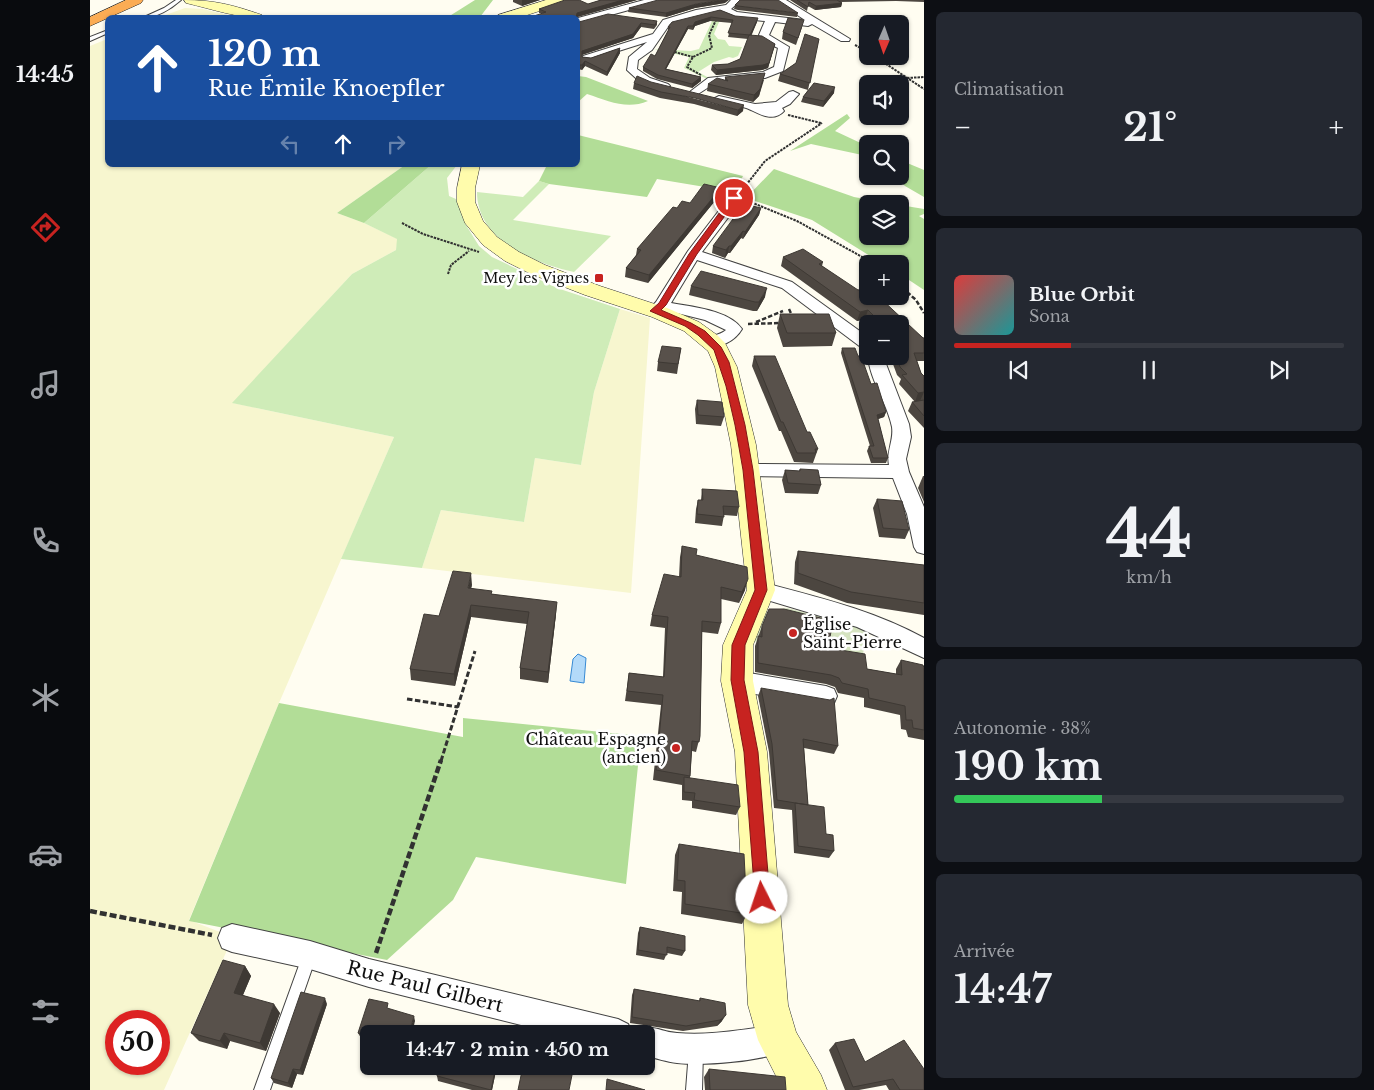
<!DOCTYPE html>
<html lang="fr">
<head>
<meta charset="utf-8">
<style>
  body { margin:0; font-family:"Libre Baskerville",serif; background:#242831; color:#f1f3f6; height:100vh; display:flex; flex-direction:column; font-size:19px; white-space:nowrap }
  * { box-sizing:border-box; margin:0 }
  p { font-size:16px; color:#9ea1a6 }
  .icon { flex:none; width:28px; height:28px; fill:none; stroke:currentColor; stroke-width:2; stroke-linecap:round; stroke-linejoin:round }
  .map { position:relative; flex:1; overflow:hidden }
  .side { display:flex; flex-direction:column; gap:12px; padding:12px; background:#0d0f14; width:450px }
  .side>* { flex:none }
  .top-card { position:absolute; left:15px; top:15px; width:475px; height:152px; border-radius:8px; box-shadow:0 1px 4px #0004; background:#1a4fa0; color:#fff; overflow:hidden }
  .needle { width:32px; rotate:182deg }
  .tools { position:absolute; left:769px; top:15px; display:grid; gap:10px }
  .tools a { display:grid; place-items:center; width:50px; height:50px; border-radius:8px; background:#171b24; box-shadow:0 1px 4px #0004; font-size:25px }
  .speed { position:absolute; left:15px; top:1010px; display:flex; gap:10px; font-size:25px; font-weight:700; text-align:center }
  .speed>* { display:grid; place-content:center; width:65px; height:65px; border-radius:50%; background:#171b24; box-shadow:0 1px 4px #0004; line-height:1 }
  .speed .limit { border:8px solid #d22; background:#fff; color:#111 }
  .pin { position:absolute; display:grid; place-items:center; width:42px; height:42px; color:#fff; margin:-21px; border:2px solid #fff; border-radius:50%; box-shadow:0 1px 5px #0007 }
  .me { position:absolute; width:55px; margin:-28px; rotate:356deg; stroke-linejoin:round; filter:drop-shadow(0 0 4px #0008) }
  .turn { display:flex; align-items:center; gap:18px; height:105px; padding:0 20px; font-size:22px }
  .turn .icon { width:65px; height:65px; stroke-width:2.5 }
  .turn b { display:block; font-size:35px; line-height:42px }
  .lanes { display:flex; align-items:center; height:48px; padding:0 20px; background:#0003; justify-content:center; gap:25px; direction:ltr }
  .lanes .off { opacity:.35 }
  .big { font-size:38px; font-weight:800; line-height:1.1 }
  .side .card { flex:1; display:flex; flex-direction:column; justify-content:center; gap:8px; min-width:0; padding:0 18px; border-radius:8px; background:#242831 }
  .side .dial { align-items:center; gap:0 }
  .dial b { font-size:65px; line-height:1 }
  .song { display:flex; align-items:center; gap:15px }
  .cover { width:60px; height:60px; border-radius:8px; background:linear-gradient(135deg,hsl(0 70% 55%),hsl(180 70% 35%)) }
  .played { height:5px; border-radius:2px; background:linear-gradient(90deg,#c72320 30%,#363941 30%) }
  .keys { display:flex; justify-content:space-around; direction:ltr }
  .heat { display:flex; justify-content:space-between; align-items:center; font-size:28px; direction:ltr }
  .charge { height:8px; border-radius:4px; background:linear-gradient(90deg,#34c759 38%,#363941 0) }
  .trip { position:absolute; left:270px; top:1025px; width:295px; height:50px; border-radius:8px; background:#171b24; box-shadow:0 1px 4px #0004; font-weight:800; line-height:50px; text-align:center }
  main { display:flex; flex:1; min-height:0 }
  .menu { display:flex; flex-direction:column; width:90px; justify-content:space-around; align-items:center; background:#090b0e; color:#9ea1a6 }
  .menu .icon { width:35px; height:35px }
  .menu .on { color:#c72320 }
  .menu b { font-size:22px; color:#f1f3f6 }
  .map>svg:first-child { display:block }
</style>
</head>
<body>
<main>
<nav class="menu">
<b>14:45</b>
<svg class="icon on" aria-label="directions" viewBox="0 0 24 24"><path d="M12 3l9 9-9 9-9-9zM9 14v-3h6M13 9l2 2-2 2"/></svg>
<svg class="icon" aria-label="music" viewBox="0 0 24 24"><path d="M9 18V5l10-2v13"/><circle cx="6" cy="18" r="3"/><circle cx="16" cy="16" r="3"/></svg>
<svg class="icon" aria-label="phone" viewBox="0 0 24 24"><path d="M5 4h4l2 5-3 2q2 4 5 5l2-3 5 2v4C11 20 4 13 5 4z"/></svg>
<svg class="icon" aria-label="climate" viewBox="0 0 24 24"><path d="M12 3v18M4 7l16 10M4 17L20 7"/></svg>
<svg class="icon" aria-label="car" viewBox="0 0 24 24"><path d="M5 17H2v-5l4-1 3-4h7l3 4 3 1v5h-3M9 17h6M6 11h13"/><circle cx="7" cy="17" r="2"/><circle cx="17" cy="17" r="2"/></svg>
<svg class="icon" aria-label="filters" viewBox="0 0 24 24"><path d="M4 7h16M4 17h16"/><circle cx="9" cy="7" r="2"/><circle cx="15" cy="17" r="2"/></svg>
</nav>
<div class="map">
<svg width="834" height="1090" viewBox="0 0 834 1090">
  <rect width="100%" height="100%" fill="#fffdf1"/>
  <path fill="#f7f6cf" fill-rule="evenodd" d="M95,8L113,9L146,17H70Z
    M17,39L18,165H315L247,213L274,223L308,239L306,250L262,274L143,403L304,437L189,703L99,920L143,937L74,1090H0V46ZM26,1021H69V1064H26Z
    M530,309L560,318L541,593L332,568L351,510L434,522L445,458L491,465L504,392Z"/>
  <path fill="#cfecb8" d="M632,15L624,34L628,39L635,40L639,46L652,47L648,56L643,58L639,57L624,62L608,72L619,78H615L594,68L599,57L564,49L601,51L609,49L623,19Z
    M341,165H367L357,178L359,196L366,199L376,225L389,246L402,257L467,288L530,309L504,392L491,465L445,458L434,522L351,510L332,568L251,559L304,437L142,403L262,274L306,250L307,239L274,223Z
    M449,181L459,184L423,220L521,236L484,272C443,263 387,240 387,192L433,197Z"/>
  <path fill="#b2dd97" d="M385,0H403L390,17H358Z
    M488,76L496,77L558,101C537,110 518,101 497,94L488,102Z
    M757,114L760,118L745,131L777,146V156L721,144L700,151Z
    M488,135L653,176L645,192L567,179L557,197L459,184L449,181L457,165H488Z
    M810,160L834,170V197L815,186L805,176H810Z
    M315,165H341L274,223L247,213Z
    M684,169L764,197L802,204H778V236H810V205L834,209V214L829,216L834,219V290L810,274V264H793L722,220L656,198Z
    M189,703L373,737V718L551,736L536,884L386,857L363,900L297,960L99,921Z"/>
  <path fill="#d5e3c0" d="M697,608L778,628L772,659L662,641L665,631L677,612Z"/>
  <path fill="#b3daf9" stroke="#378ad4" d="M488,654L496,658L494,683L480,681L483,659Z"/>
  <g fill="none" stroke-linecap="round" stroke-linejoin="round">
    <g stroke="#424242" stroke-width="2">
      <path id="lane" d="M86,0H91C81,9 66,18 52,18L74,8Z
        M18,30V33L0,41V37Z
        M219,950L224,952L226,957L180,1090H164L212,957L214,952Z
        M606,1044L611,1046L613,1051L612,1090H596L599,1051L601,1046Z"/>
    </g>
    <g stroke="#424242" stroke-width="2">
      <path id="street" d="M554,0H570L568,2L488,24V18Z
        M641,0H651L641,9L647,12L715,20L684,0H696L760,39L759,41H751L722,24L718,26L685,22L679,35L699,47L693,71L675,78L625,83L605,96L599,93L601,91L618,78L673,72L684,67L688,48L673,41L669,35L675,21L645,18L630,12L580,24L562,50L548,60L547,69L560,78L578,84L580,86L578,88L574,89L549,81L537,70L539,57L557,42L497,61L492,58L493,56L563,34L573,20L606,10L636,5Z
        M703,91L709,94L700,104L692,108L694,111C684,122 671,115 661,110C651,105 636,104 625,101L623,99L629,96L665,104L686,102L699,92Z
        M649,190L656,194L612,252L702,282L778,337V350L772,348L692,288L607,260L581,303C602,307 639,310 652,329C645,341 630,349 616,345L614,342C619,335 629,336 636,330L615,320L575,310L570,314H560L557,311L566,302L598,251L644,191Z
        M778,355L793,356L819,424L821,437L816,459L819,472L834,507V554L827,552L824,547L817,514L803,478L658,476L651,475L649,470L651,465L658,464L799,465C796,452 804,440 802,427C797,402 779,379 778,355Z
        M671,582C727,597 783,610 834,638V658L767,627L664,596L661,590L664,584Z
        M647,671L736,686L744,689L747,696L744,703L736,706L647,691L639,688L636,681L639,674Z
        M142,924L220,941L279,959L528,1019L538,1024L543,1034H467L279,987L220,969L142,952L132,948L128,938L132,928Z
        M688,1025L698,1030L703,1040L698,1050C672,1061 616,1066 587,1063C577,1062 566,1058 556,1056V1034H544L546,1031C563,1023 570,1032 587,1033C621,1036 655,1029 688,1025Z"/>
    </g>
    <g stroke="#313131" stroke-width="1">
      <path id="secondary" d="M94,0C125,0 143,5 172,15L173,18C147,18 122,9 96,3Z
        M456,0H476L474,3L428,18H407L408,15Z
        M372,165H390L385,188V202L393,221L407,237L429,252L455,265L510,286L577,308L609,322L627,335L635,343L647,367L666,445L685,590L663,645V681L677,752L698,1005L706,1032L731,1075L737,1090H693L668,1040L658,1005L645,752L631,681L633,645L657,590L641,445L625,367L618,351L594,331L562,317L495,295L441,274L415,261L393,245L375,223L367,202V188Z"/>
    </g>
    <g stroke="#202020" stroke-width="1">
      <path id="highway" d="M36,0H53L51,3L0,26V17Z"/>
    </g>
    <path stroke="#313131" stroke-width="2" stroke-dasharray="2.5 1" stroke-linecap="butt" d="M392,18L400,16
      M765,45L778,52
      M581,51L603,57
      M784,56L834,89
      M611,75L597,67L603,57L622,48L619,35L626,20
      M817,78L834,77
      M698,115L731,123
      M656,185L675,161L732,123
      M658,201L707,221L785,264
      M312,223L333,234L389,252
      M358,274L361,265L379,251
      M810,286L818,293"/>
    <path stroke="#313131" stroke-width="2.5" stroke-dasharray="4.5 2" stroke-linecap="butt" d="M817,292L826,300L834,313
      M699,309L703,318
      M666,322L693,311
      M658,324L691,323"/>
    <path stroke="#313131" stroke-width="3" stroke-dasharray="5.5 2.5" stroke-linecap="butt" d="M317,699L368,707
      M351,761L385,651"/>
    <path stroke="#313131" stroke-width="4.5" stroke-dasharray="7 3" stroke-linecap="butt" d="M0,911L122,935
      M286,953L351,760"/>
    <use href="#lane" fill="#fff" fill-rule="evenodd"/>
    <use href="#street" fill="#fff" fill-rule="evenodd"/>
    <use href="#secondary" fill="#fffcac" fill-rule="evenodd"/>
    <use href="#highway" fill="#fbac54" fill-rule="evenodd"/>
  </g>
  <path fill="#4c4640" d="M423,0H450L432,6L423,2Z
    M511,0H547L487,17L449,13V9L498,4Z
    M700,0H834V2L806,1L750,2L752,3L751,7L725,10L718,6L717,11Z
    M635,3L605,8L576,17L538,12L539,8Z
    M645,5L708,13L707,17L648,10L644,9Z
    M630,10L645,16L667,22L661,35L685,44L678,68L672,70L626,75L621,70L622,65L638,64L650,59L658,39L638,37L642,23L620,21L605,26L603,30L598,29L576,69L611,77V81L602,88L567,79L553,71V67L565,56L578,31V27Z
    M488,21L489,22L567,21V25L564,29L551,27L543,38L492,55V57L501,58L530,48V53L517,76L495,66L492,70L488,69Z
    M712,27L706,45L692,39L693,32Z
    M729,39L718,90L744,93L733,107L711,102L713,97L718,90L688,81L690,74L706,63Z
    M635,77L674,80L669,96L663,102L617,91L618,84L635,80Z
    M544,83L653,111L647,116L604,104L570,98L543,89Z
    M631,188L629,196L558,283L535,277L536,268L546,255L547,249L587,208L600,203Z
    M671,208L669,215L653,239L651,238L640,253H638L635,258L622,253L623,246Z
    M693,257L733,262L732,266L834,338V361H827L831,373L834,376V428L818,411L822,402H825L809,384L811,379L807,375L800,356H810V324H780L775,319L767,321L691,266Z
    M601,286L675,297L667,311H663L599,295Z
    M690,314L746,333L742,346L693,347L687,328Z
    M591,348L587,374L567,371L568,362Z
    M752,348L781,384L796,412L794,417L788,419L798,458L796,463H781L777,451L779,446H780L751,353Z
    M664,356L717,432L728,449L723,463L704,462L691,431H689L662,366Z
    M607,400L634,417L631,426L606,424L605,409Z
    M710,469L731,485L728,494L695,493L692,480L695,470L709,471Z
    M833,476H834V502L828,488Z
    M612,489L649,507L647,516L634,515L632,526L605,523L606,509L608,500H611Z
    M787,499L819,530L815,539L789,537L783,508Z
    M592,546L606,555L655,590L649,603L631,599V623L628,634L612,632L610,736L606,752L602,751L600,778L650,807L646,815L602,808V801L592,800V785L563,780L571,705L535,701L539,673L573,677L575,628L560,626L562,615L589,577L590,557Z
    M708,551L834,565V615L757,603L704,584L705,562Z
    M382,585L381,588L402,594L466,614L458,683L430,679V668L437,624L381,617L365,686L321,680L320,669L349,616Z
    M672,626L738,648L777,669L806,674V669L811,660L834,668V740L818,737L816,730L811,729L810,715L774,707V698L748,693L745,687L736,684L665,672V646Z
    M671,688L748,746L744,754L714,748L718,805L736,834L744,851L739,858L704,853L702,810L684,808L679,752L668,696Z
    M589,844L657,914L652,924L591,914L592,892L583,891L585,855Z
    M550,927L595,951L592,956L577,953L574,960L546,955L548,933Z
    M155,966L161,976L153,995L190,1013L176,1051L140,1041L137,1049L109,1041L101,1033Z
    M544,989L609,1001L610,998L632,1021L627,1026L593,1031L540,1023L542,995Z
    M237,1004L213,1075L207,1074L202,1088L184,1083L181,1078Z
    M300,1009L325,1021L279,1034V1041L271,1038L268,1033Z
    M745,1043L775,1062L834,1090H799L796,1085L769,1090H755L739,1050Z
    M407,1066L402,1090H382L348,1081L347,1076Z
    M619,1069L696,1090H615L614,1077Z"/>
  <path fill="#3e3934" d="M432,0H450L432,6Z
    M533,0H547L487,17V13Z
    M631,0H639L635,3L605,8L576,17V13L606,4Z
    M752,3L751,7L725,10L726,6Z
    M621,17L620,21L605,26L603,30V26L605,22Z
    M668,18L667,22L660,39V35Z
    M551,23V27L543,38L491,55L492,51Z
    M598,26V29L574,73L575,69Z
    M685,44L678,68L672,70L626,75L627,70Z
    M530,48V53L517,76V72Z
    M495,61V66L492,70V65Z
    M675,73L669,96L663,102L664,95Z
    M611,77V81L602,88V84Z
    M745,87L744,93L733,107L734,101Z
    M654,105L653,111L647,116L648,110Z
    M631,188L629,196L558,283L559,275Z
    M671,208L669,215L653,239L655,232Z
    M653,231L651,238L640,253L641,246Z
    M639,246L638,253L635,258L636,250Z
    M677,288L675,297L667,311L669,302Z
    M778,310L775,319L767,321L770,312Z
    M792,318L790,324H785L787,319Z
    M834,392L830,401L825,402L828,393Z
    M796,412L794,417L785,420L787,415Z
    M381,573L382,585L378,600V588Z
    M658,579L655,590L649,603L652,592Z
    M467,602L466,614L458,683V672Z
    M381,605V617L365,686L364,674Z
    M155,966L161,976L150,1002L144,993Z
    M235,998L237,1004L213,1075L210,1070Z
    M184,1004L190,1013L176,1051L170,1043Z
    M636,1015L632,1021L627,1026L630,1020Z
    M324,1016L325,1021L322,1034H319Z
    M134,1033L140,1041L137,1049L130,1041Z
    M406,1066H407L402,1090H401Z
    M203,1069L207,1074L202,1088L198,1083Z"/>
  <path fill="#58514b" stroke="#3e3934" d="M475,0H489L498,4L511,0H533L487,13L486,18H438L456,12L449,9Z
    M568,0H631L606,4L576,13L539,8Z
    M650,0H688L708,13L648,6L645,5Z
    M707,0H747L752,3L726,6L719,2L718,7Z
    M630,10L645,16L668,18L660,35L638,33L643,20L621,17L605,22L603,26H598L575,69L611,77L602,84L568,75L553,67L561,54L565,56L580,27H578L582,22Z
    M518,14L567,21L565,25L551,23L543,34L492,51V57L501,58L530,48L517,72L495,61L492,65H488V21L489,22Z
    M698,18L714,20L708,38L693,32Z
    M715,34L729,39L720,83L690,74L706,63Z
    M659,35L672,36L685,44L679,63L673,65L627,70L622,65L638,64L650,59Z
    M675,73L670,89L664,95L618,84L627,78L638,81L635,77Z
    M547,76L561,82L654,105L648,110L605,98L571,92L544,83Z
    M724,83L745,87L734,101L713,97Z
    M614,184L631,188L559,275L536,268L551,250L547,249L583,207L587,208L592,201L600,203Z
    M654,204L671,208L655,232L653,231L641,246H639L636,250L623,246Z
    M713,249L733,262L729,264L768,290L772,289L778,292V296H788L833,338H834V353H824L831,373L834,376V392L828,393L812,375L817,374L810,367L806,356H810V324H794L792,318L787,319L778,310L770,312L693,257Z
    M611,271L677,288L669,302H665L601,286Z
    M690,314H739L746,333H697Z
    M572,346L591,348L588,364L568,362Z
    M752,348H765L768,356H771L781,384L787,383L796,412L787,415L798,458H783L779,446H784Z
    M664,356H685L717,432H720L728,449H725L726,453H707L693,422H691Z
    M607,400L632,402L634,417L608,415Z
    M834,400V416L822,402Z
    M710,469L728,470L731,485L698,483L695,470L710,471Z
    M612,489L647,491L649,507L633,506L634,517L607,514L608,500H613Z
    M787,499L812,501L819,530L793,528Z
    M592,546L607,549L606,555L657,567L658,579L652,592L631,587V623L612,621L610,736L609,742L602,741L600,776L566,770L573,695L537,691L539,673L574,677L578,617L562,615L574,574L591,577Z
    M708,551L834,565V603L761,592L708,573Z
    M363,571L381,573L378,588L402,591L401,594L467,602L458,672L430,668L439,612L381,605L364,674L320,669L334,614L349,616Z
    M679,609H694L743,621L738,648L775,654L777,669L812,675L811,660L833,665L834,668V730L823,728L822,720H816L815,706L779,698L778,689L752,683L749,678L741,675L668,663V636L672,637V626Z
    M671,688L740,700L744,698L748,746L713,739L718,805L687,800L682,744Z
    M594,777L648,785L650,807L604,800L605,793L594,792Z
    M705,803L734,807L736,834L743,835L744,851L708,846Z
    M589,844L654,854L657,914L595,904V881L587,880Z
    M550,927L595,936V951L577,947V955L548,950Z
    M133,960L155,966L144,993L184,1004L170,1043L134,1033L130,1041L101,1033Z
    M544,989L610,1001V998L635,1003L636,1015L630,1020L596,1026L542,1017Z
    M211,992L235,998L210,1070L203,1069L198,1083L181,1078Z
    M279,999L298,1003L297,1008L324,1016L319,1034H279V1036L268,1033Z
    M764,1039L775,1062L814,1040L834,1069V1090H810L803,1079L763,1087L745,1043Z
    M349,1066H406L401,1090L347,1076Z
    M433,1066H441L461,1072L463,1066H468L483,1070L479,1090H428Z
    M619,1069L695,1077L696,1090H620Z
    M517,1079L555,1090H516Z"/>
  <path fill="#c72320" stroke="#811715" d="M641,197L648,198L607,254L576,305L571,310L601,323L615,331L631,347L639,362L655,425L663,470L677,590L655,645L654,680L668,752L680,898L678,903L672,905L667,903L665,898L654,752L641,680L642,645L665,590L653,470L645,425L636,386L624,350L608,335L595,326L560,311L569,303L599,254Z"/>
  <g fill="#c72320" stroke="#fff" stroke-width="2">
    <rect x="504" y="273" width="10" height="10" rx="2.5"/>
    <circle cx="703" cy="633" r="5"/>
    <circle cx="586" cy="748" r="5"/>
  </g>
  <g text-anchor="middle" stroke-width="5" stroke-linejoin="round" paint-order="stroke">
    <g font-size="14" fill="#0f0f0f" stroke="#fff" text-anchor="end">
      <text x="499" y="283">Mey les Vignes</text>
    </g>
    <g font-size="16" fill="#0f0f0f" stroke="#fff" text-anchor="start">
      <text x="713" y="630">Église<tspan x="713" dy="18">Saint-Pierre</tspan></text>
      <text x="576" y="745" text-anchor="end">Château Espagne<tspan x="576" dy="18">(ancien)</tspan></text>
    </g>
    <g font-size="19" fill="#0f0f0f" stroke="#fff">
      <text transform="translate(335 986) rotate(14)" y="7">Rue Paul Gilbert</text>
    </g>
  </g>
</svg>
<div class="tools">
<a><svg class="needle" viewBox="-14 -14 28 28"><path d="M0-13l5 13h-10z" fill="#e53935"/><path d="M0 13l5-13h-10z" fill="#9ea1a6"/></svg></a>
<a><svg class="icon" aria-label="sound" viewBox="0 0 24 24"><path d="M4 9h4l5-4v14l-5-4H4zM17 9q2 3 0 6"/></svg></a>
<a><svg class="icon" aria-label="search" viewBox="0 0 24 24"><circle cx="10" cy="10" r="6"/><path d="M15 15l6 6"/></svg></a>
<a><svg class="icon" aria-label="layers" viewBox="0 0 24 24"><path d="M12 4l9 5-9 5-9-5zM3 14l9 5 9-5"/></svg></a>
<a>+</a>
<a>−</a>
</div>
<div class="speed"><div class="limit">50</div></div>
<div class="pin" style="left:644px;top:198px;background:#d93025"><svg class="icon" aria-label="arrive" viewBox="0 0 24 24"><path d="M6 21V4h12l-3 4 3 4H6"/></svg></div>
<svg class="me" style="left:672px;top:898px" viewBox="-20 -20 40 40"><circle r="19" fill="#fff"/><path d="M0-13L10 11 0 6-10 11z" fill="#c72320"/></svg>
<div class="trip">14:47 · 2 min · 450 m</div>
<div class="top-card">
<div class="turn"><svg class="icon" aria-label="ahead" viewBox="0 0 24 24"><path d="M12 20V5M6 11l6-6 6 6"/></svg><div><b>120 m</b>Rue Émile Knoepfler</div></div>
<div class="lanes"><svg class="icon off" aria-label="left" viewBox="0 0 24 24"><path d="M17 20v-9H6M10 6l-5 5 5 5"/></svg><svg class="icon" aria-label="ahead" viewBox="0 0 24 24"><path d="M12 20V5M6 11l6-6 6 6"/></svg><svg class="icon off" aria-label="right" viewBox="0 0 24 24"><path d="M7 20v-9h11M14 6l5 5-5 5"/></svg></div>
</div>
</div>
<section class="side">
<div class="card"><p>Climatisation</p>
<div class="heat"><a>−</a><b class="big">21°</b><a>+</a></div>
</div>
<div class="card">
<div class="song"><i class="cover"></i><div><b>Blue Orbit</b><p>Sona</p></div></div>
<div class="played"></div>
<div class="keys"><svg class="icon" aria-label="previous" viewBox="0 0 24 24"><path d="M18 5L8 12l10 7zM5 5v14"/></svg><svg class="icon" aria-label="pause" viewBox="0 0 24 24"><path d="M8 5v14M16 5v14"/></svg><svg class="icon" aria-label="next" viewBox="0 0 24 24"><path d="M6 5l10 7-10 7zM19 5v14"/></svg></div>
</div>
<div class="card dial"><b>44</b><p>km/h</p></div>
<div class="card"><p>Autonomie · 38%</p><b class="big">190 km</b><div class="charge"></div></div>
<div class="card"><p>Arrivée</p><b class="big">14:47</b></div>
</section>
</main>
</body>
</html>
